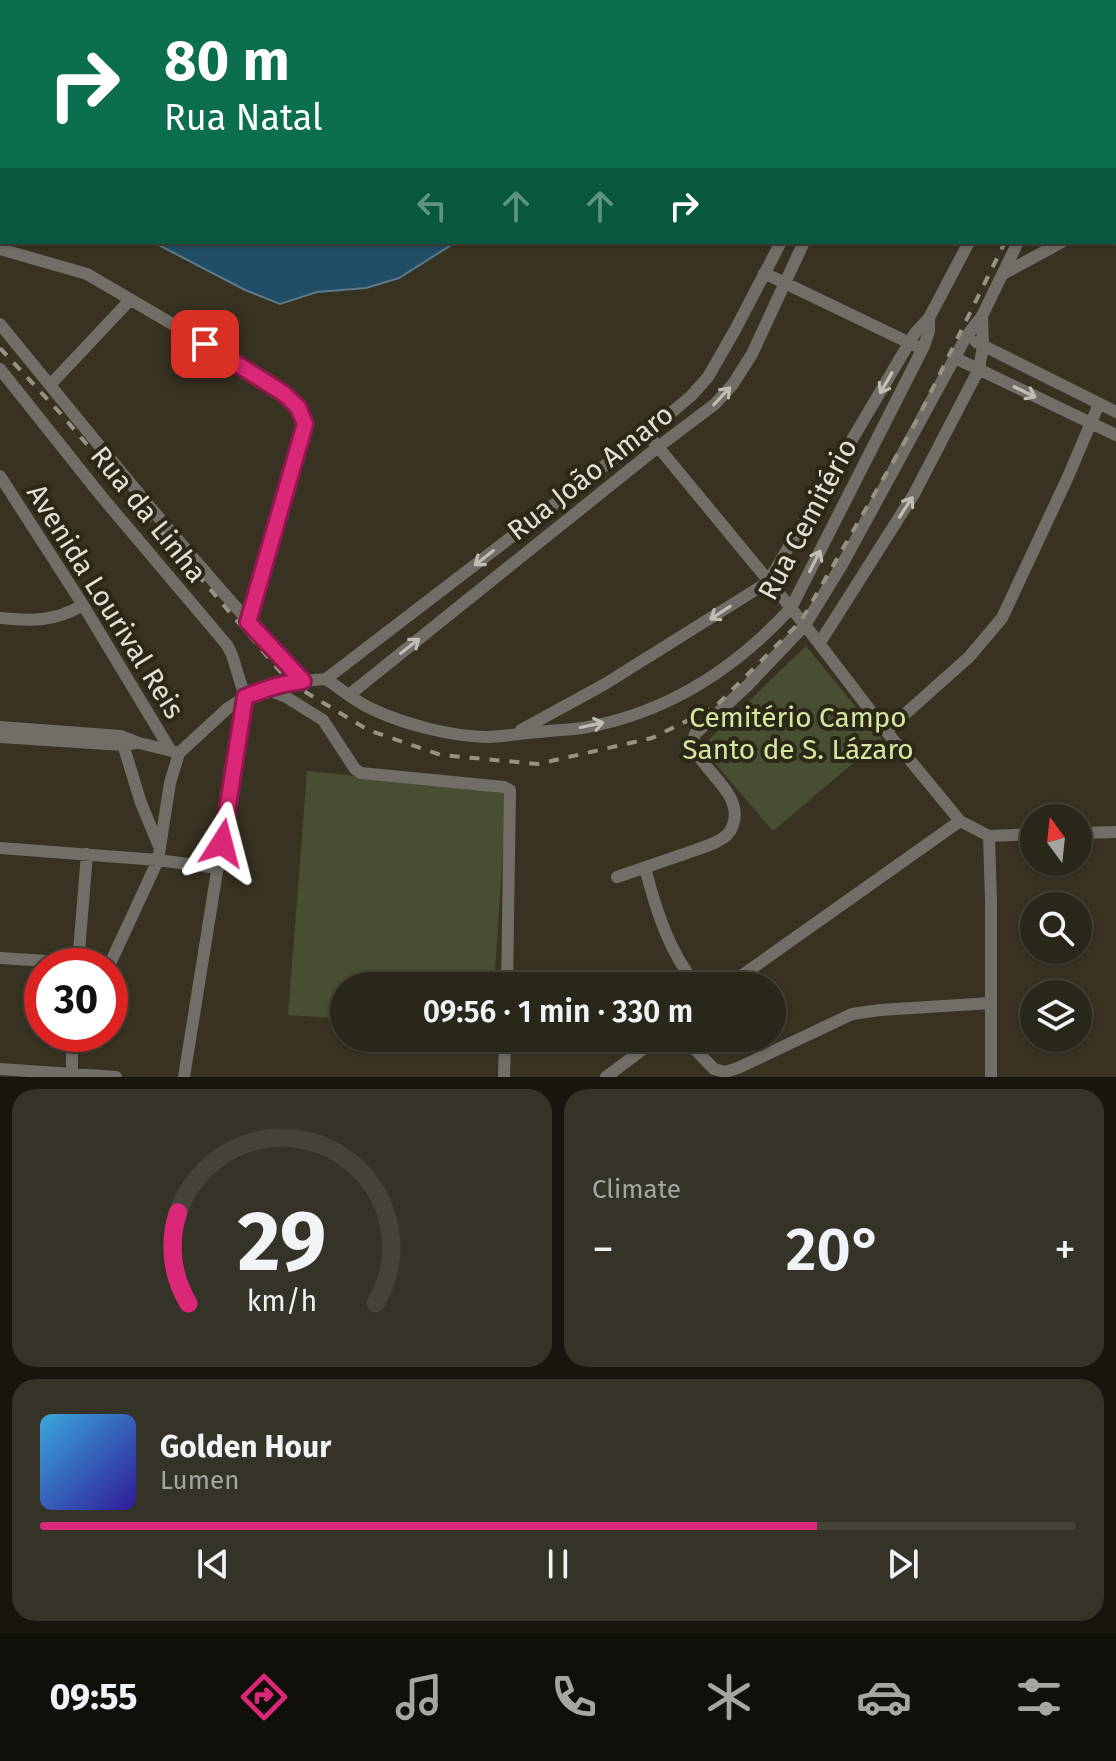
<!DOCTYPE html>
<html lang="en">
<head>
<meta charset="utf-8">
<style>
  body { margin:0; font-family:"Fira Sans",sans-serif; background:#353227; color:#f1f3f6; height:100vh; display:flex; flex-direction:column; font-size:30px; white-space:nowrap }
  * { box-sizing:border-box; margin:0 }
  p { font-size:26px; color:#a5a5a2 }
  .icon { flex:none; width:44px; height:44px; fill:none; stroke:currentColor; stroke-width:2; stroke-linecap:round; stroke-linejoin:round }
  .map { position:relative; height:1077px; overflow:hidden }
  .details { display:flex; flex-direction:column; gap:12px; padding:12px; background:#17150e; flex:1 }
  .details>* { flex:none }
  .guide { position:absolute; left:0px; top:0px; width:1116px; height:244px; box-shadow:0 2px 6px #0004,0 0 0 2px #454339; background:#0b6e4f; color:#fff; overflow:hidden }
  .needle { width:52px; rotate:345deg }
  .fabs { position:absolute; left:1020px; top:804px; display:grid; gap:16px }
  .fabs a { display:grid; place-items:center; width:72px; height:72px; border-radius:50%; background:#29261a; box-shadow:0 2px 6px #0004,0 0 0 2px #454339; font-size:40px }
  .speed { position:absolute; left:24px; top:948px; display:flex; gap:16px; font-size:40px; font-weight:700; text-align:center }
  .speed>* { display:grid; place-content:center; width:104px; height:104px; border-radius:50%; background:#29261a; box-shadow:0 2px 6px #0004,0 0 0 2px #454339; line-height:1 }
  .speed .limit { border:12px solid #d22; background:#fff; color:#111 }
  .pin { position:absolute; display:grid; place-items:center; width:68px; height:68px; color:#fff; margin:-34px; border-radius:16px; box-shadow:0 4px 12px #0006 }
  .me { position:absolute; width:88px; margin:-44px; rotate:9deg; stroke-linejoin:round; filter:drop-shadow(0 0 6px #0008) }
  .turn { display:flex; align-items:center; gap:28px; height:168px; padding:0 32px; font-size:36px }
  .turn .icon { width:104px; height:104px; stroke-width:2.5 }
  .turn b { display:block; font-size:56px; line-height:68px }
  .lanes { display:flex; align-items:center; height:76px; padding:0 32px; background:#0003; justify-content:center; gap:40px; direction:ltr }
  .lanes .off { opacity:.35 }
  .big { font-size:60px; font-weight:600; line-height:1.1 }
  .details .tile { flex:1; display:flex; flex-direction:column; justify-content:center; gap:12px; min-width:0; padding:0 28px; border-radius:24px; background:#353227 }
  .details .dial { align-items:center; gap:0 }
  .dial svg { height:208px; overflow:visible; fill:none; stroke:#454339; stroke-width:7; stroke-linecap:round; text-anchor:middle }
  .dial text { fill:#f1f3f6; stroke:none }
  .song { display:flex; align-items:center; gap:24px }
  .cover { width:96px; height:96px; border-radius:12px; background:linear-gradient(135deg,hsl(200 70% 55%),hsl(250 70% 35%)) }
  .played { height:8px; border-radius:4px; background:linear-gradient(90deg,#db2777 75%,#454339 75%) }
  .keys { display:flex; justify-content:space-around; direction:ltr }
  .heat { display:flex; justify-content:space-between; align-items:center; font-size:44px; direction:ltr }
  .details .tiles { flex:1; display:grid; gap:12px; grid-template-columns:1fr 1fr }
  .tile:last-child { grid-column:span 2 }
  .trip { position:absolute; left:330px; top:972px; width:456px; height:80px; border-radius:40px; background:#29261a; box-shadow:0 2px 6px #0004,0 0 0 2px #454339; font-weight:600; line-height:80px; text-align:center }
  .menu { display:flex; height:128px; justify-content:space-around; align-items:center; background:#100f0a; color:#a5a5a2 }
  .menu .icon { width:56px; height:56px }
  .menu .current { color:#db2777 }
  .menu b { font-size:36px; color:#f1f3f6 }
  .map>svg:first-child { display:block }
</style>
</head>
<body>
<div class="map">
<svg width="1116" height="1077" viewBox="0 0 1116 1077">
  <rect width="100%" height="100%" fill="#373222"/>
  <path fill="#474e31" d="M806,646L882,739L773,831L701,747Z
    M307,771L507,791L494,986H344V1019L288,1015Z"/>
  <path fill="#224d66" stroke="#5c7988" stroke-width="2" d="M93,0H658L657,2H95Z
    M153,242H456L399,278L366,288L317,292L280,304L245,290Z"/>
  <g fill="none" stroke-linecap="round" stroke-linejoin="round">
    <path stroke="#716e67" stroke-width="12" d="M734,0L739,2
      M1075,0L1077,2
      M717,2L718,0
      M750,2L751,0
      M1114,44L1116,46
      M1114,62L1116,59
      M1114,214L1116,213
      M0,249L87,274L179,328L283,393L298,407L305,424L248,622
      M764,273L916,346
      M1003,274L1062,242
      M0,324C99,445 196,567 303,681
      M976,342L1116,412
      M955,358L1116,435
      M0,369L102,497L227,645L232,655L245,697L184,1077
      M50,385L130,300
      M654,442L805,625L886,731L960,821L989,836L1034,834
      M0,476L83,605L171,751
      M0,618C32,621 54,622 83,605
      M819,644L914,494L979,369L983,346L982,316
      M326,679C341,689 356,702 372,709C403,724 450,736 485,737C503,737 522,733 540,732C554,730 569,730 582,728C665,714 735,669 791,608L924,346L929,331V318
      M326,679L647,433L691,396L708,377L735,330L781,242
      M265,689L286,697L323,720L355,769L361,773L504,787L510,790L507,986
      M349,695L658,447L715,404L733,384L752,354L804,242
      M0,727L121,736L139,743L176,752
      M521,730L605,684L768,582L915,333L929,318L969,242
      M886,731L969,657L1002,618L1067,479L1099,404
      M0,737L123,745L136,743
      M122,741L141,803L158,844
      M1078,833L1116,832
      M989,836L991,901V1077
      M0,848L158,860L218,868
      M645,868C656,910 669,952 697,986
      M617,877C641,869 664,861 687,853C700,848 717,844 727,835C729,833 732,828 733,825C746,787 683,762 695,734L748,685L805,625L843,563L966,337L982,316L1018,242
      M0,958L109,965
      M78,963L87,854
      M109,966L158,860L170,783L179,753L228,708L245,697L265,689L289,682L326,679
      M727,986L960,821
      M684,1038L714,1069L725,1072L738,1068L852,1014L880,1010L991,1003
      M0,1069L116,1077
      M72,1077V1040L75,1034
      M504,1077L505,1038
      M606,1077L658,1038"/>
    <path stroke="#969286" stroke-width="4" stroke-dasharray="10 10" stroke-linecap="butt" d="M1114,28L1116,26
      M0,348L61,414L289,682L368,730L441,755L538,764L652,738L715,707L801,621L916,422L1005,242"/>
  </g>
  <defs><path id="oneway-shaft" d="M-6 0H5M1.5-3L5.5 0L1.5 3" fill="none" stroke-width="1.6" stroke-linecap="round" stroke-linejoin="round" transform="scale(2)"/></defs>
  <g stroke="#c1beb5">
    <use href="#oneway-shaft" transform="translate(886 383) rotate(120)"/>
    <use href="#oneway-shaft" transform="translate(1025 392) rotate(26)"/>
    <use href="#oneway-shaft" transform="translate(722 396) rotate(-47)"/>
    <use href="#oneway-shaft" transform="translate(906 507) rotate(-57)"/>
    <use href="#oneway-shaft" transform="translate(484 558) rotate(142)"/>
    <use href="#oneway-shaft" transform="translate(815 561) rotate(-63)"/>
    <use href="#oneway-shaft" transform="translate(720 613) rotate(147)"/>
    <use href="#oneway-shaft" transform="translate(410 646) rotate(-38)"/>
    <use href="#oneway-shaft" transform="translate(592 725) rotate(-12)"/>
  </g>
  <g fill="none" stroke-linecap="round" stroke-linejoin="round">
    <g stroke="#8e194d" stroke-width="20">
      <path id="route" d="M205,344L283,393L298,407L305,424L248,622L303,681C282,683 264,689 245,697L222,843"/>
    </g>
    <use href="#route" stroke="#db2777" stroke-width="14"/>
  </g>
  <g text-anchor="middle" stroke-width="8" stroke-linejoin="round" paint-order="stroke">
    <g font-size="28" fill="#e3e0d6" stroke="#2c2818">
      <text transform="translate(590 472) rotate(-38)" y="10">Rua João Amaro</text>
      <text transform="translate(149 514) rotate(51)" y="10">Rua da Linha</text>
      <text transform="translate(807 519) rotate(-62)" y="10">Rua Cemitério</text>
      <text transform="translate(106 601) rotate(58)" y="10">Avenida Lourival Reis</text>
    </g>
    <g font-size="28" fill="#d4e69f" stroke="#2c2818">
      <text x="798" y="727">Cemitério Campo<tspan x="798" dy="32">Santo de S. Lázaro</tspan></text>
    </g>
  </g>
</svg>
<div class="fabs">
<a><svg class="needle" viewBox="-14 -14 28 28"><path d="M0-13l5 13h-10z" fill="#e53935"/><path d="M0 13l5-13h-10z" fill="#a5a5a2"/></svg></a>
<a><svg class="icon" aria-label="search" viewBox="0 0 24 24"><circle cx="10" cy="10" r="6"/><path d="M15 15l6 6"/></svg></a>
<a><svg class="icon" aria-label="layers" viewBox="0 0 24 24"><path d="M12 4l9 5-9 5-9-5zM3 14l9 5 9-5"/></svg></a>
</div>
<div class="speed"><div class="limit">30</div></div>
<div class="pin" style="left:205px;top:344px;background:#d93025"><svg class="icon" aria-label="arrive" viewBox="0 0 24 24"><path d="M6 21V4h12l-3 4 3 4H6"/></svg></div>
<svg class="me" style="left:222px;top:843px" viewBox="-20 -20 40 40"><path d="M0-17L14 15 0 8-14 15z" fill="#db2777" stroke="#fff" stroke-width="4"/></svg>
<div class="trip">09:56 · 1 min · 330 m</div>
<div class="guide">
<div class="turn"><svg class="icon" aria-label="right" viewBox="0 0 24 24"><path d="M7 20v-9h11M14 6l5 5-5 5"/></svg><div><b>80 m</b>Rua Natal</div></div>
<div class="lanes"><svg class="icon off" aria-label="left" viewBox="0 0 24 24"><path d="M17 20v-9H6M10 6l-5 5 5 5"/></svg><svg class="icon off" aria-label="ahead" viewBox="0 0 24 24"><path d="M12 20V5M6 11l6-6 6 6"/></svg><svg class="icon off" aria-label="ahead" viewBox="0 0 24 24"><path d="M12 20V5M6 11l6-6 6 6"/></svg><svg class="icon" aria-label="right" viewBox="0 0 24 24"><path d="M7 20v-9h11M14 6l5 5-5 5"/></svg></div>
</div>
</div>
<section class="details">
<div class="tiles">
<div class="tile dial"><svg viewBox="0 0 100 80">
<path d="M14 69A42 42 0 1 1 86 69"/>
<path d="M14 69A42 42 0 0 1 10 34" stroke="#db2777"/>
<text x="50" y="56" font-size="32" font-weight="700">29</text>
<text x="50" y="72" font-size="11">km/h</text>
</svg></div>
<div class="tile"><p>Climate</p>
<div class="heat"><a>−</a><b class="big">20°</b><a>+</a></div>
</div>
<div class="tile">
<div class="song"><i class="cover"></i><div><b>Golden Hour</b><p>Lumen</p></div></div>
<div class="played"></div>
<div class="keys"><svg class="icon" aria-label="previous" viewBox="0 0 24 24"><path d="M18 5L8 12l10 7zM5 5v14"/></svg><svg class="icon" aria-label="pause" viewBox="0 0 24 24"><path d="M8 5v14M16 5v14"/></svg><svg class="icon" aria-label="next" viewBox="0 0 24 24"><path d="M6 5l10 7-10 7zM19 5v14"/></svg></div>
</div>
</div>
</section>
<nav class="menu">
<b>09:55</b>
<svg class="icon current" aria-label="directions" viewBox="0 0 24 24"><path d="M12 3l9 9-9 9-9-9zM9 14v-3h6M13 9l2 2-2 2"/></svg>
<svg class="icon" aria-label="music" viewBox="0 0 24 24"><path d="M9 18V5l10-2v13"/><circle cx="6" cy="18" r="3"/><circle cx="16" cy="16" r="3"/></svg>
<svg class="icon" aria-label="phone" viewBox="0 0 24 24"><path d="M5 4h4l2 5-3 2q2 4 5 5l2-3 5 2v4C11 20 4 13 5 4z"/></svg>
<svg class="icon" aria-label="climate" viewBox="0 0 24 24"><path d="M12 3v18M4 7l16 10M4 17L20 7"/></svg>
<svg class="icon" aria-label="car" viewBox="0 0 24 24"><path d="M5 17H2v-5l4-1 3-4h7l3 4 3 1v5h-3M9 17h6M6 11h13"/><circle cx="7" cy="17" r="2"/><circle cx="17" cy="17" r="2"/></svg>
<svg class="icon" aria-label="filters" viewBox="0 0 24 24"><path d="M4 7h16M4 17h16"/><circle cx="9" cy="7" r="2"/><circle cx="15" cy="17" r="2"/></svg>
</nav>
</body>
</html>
